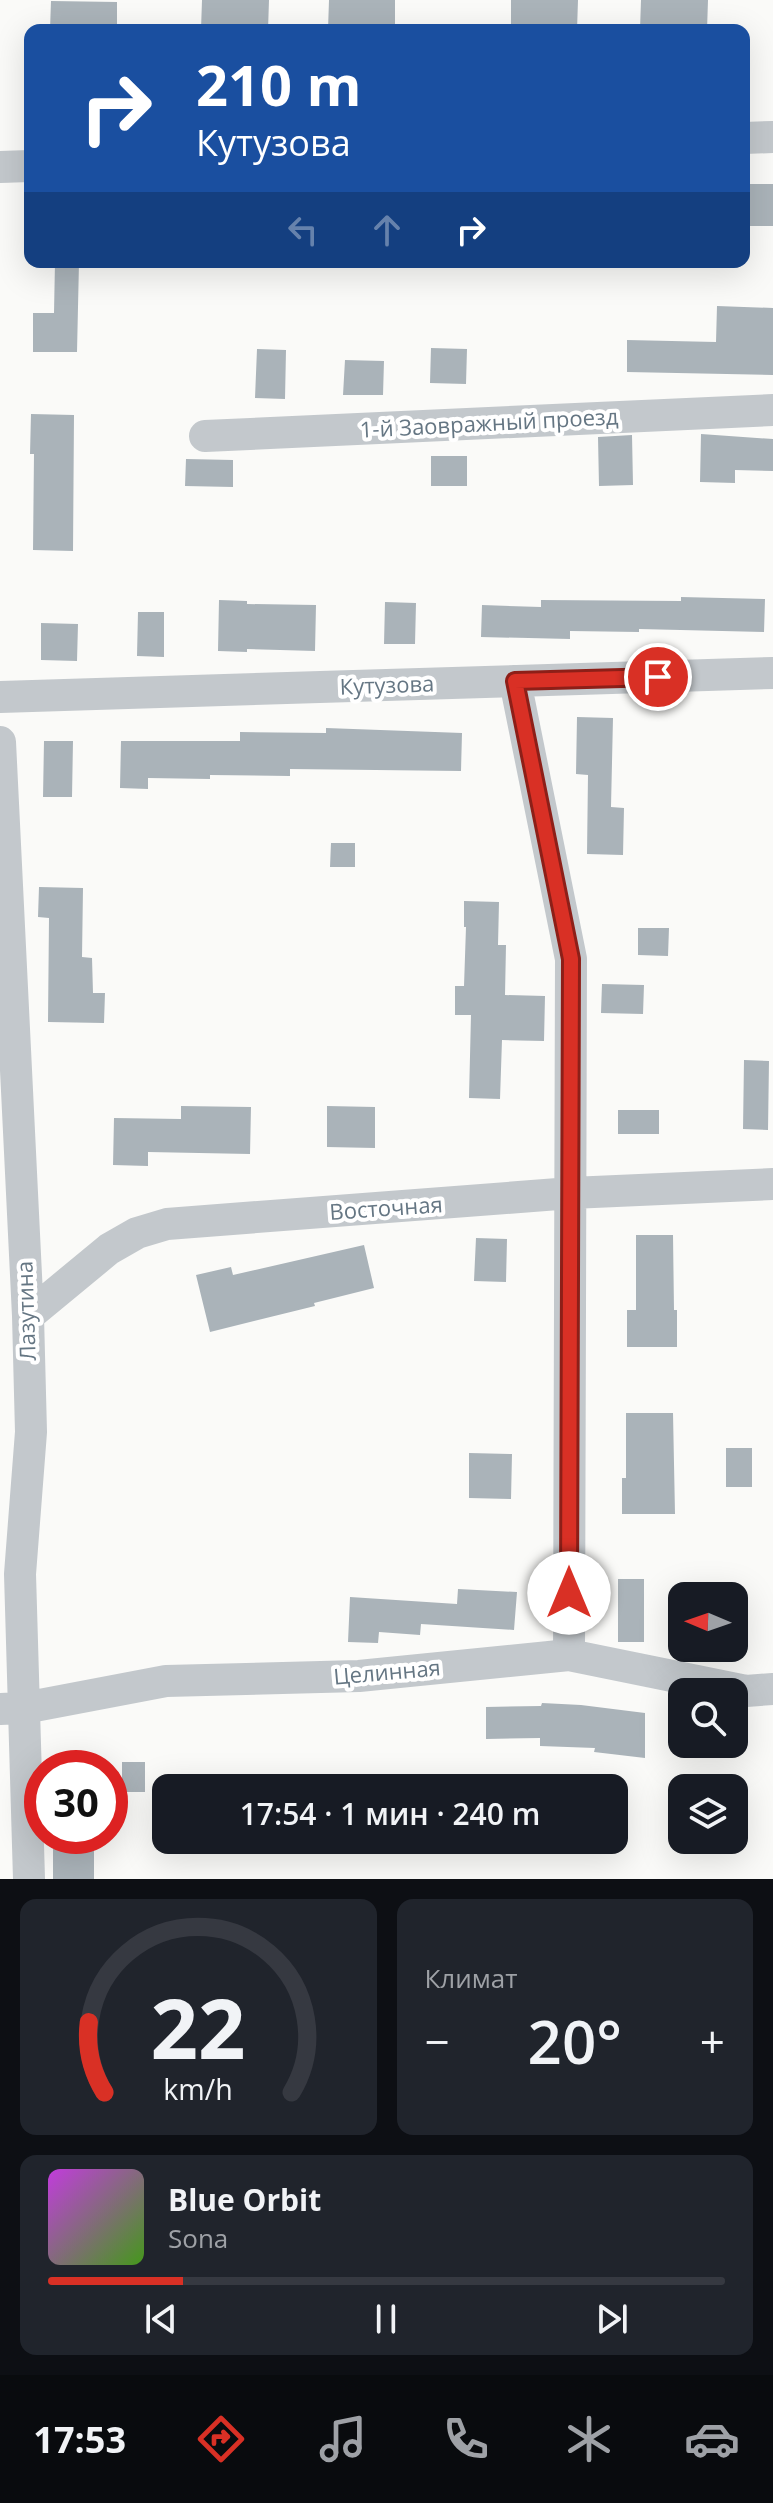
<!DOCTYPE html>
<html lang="ru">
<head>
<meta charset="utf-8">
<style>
  body { margin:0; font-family:"Open Sans",sans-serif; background:#20242c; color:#f1f3f6; height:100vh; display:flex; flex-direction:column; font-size:30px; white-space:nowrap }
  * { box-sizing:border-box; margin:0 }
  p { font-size:26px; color:#9ea1a6 }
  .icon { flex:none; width:44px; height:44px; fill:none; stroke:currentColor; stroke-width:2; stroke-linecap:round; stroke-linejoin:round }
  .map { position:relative; height:1879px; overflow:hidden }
  .side { display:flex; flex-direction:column; gap:20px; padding:20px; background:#0d0f14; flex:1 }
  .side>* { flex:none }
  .hud { position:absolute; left:24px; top:24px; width:726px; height:244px; border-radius:16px; box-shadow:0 8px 32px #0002; background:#1a4fa0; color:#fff; overflow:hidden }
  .needle { width:52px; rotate:272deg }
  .fabs { position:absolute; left:668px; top:1582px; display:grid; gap:16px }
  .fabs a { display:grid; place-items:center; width:80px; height:80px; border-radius:16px; background:#171b24; box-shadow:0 8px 32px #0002; font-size:40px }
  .speed { position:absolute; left:24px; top:1750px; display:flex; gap:16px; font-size:40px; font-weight:700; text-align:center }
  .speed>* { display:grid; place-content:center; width:104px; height:104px; border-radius:50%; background:#171b24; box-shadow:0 8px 32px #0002; line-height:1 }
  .speed .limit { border:12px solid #d22; background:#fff; color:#111 }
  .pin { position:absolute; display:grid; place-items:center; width:68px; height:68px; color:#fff; margin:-34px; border:4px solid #fff; border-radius:50%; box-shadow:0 2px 8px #0007 }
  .me { position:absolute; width:88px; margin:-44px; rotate:0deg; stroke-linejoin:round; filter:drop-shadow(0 0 6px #0008) }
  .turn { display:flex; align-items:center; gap:28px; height:168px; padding:0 40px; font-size:36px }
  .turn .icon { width:104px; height:104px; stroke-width:2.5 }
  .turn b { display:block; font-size:56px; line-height:68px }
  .lanes { display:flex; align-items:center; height:76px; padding:0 40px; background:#0003; justify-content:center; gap:40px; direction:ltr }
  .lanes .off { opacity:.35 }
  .big { font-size:60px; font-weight:600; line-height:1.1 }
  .side .tile { flex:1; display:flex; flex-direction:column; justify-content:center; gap:12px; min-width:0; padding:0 28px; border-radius:16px; background:#20242c }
  .side .dial { align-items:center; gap:0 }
  .dial svg { height:208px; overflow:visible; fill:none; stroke:#363941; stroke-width:7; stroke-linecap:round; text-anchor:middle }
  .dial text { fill:#f1f3f6; stroke:none }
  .song { display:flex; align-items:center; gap:24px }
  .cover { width:96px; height:96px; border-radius:12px; background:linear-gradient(135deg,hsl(290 70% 55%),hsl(100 70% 35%)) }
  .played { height:8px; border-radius:4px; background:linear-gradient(90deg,#d93025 20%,#363941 20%) }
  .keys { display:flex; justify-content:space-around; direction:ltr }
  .heat { display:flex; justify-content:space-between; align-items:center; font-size:44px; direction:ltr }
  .side .tiles { flex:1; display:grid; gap:20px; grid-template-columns:1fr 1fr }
  .tile:last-child { grid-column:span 2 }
  .trip { position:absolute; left:152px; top:1774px; width:476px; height:80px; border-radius:16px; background:#171b24; box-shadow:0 8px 32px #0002; font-weight:600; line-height:80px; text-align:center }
  .tabs { display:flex; height:128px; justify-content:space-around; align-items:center; background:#090b0e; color:#9ea1a6 }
  .tabs .icon { width:56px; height:56px }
  .tabs .active { color:#d93025 }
  .tabs b { font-size:36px; color:#f1f3f6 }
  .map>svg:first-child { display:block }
</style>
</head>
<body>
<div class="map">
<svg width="773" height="1879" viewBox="0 0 773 1879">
  <rect width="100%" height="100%" fill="#fafaf8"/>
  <path fill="#aab3b9" d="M202,0H269L268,30H201Z
    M329,0H395V30H328Z
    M511,0H578L577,30H511Z
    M641,0H708L707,30H640Z
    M51,1L117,2V30H50Z
    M750,184H773V226H749Z
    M55,262H79L77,352H33V313H54Z
    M717,306L773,308V375L627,372V340L716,342Z
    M431,348L467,349L466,384L430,383Z
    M257,349L286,350L285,399L255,398Z
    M345,360L384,361L383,395H343Z
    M31,414L74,415L73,551L33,550L34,454H30Z
    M701,434L773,439V471L735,470V483L700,482Z
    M632,435L633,485L599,486L598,437Z
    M431,456H467V486H431Z
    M186,459L233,460V487L185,486Z
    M681,597L765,599L764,632L639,629V632L570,631V639L481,637L482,605L541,607V600L681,601Z
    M219,600L247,601V604L316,605L315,651L247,649V652L218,651Z
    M385,602L416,603L415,644H384Z
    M138,612H164V657L137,656Z
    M41,623L78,624L77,661L41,660Z
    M577,717L613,718L611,807L624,808L623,855L587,854L588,775L576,774Z
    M326,728L462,733L461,771L290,769V776L210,775V779L148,778V789L120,788L121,741H240V732L326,733Z
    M44,741H73L72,797H43Z
    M331,843H355V867H330Z
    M39,887L83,888L82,957L92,958L93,993H105L104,1023L48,1022L49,918L38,917Z
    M464,901L499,902L498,945H506L505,995L545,996L544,1041L502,1040L500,1099L469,1098L471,1015H455V986H464L466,927H464Z
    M638,928H669L668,956L638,955Z
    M602,984L644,985L643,1014L601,1013Z
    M744,1060L769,1061L768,1130L743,1129Z
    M181,1106L251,1107L250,1154L148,1152V1166L113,1165L114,1118L181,1119Z
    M327,1106L375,1107V1148L327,1147Z
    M618,1110H659V1134H618Z
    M636,1235H673L674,1310H677V1347H627V1310H636Z
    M476,1238L507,1239L506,1282L474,1281Z
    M364,1245L374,1288L314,1303L315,1306L210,1332L196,1275L231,1267L233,1275Z
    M626,1413H673L675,1514H622V1478H626Z
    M726,1448H752V1487H726Z
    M469,1453L512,1454L511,1499L469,1498Z
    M618,1579H644V1642H618Z
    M458,1589L517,1592L514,1630L421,1624L420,1635L379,1632L378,1643L348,1642L350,1597L457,1604Z
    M542,1703L581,1705L645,1713V1758L594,1752L595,1748L540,1746V1738L486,1739V1707L541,1706Z
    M122,1762H145V1792H122Z
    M53,1849H94V1879H53Z"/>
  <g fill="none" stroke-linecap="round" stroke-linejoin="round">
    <path stroke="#c3c8cc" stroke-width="32" d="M744,138L773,137
      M0,167L30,166
      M205,436L773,410
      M515,681L571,959L569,1655
      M0,697L773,673
      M0,742L28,1316L31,1432L20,1574L29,1879
      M28,1316L109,1249L137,1233L167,1224L571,1193L773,1184
      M0,1709L24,1708L166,1681L359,1676L569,1655L746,1691L773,1689"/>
  </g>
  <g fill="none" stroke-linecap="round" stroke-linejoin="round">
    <g stroke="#8d1f18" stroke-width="20">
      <path id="route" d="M569,1593L571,959L515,681L658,677"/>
    </g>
    <use href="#route" stroke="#d93025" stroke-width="14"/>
  </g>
  <g text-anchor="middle" stroke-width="8" stroke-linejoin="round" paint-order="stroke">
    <g font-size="22" fill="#657683" stroke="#fff">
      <text transform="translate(489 423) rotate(-3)" y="8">1-й Заовражный проезд</text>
      <text transform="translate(387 685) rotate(-2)" y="8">Кутузова</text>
      <text transform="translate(386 1208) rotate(-4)" y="8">Восточная</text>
      <text transform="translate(26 1311) rotate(-92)" y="8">Лазутина</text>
      <text transform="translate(387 1672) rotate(-5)" y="8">Целинная</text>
    </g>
  </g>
</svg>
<div class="fabs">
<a><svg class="needle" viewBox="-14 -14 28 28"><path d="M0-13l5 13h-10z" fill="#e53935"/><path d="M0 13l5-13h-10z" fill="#9ea1a6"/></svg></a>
<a><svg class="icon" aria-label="search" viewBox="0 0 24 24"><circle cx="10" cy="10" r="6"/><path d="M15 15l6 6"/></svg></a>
<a><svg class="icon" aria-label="layers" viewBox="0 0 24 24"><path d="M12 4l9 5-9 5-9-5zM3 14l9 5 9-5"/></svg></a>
</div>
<div class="speed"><div class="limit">30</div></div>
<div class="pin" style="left:658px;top:677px;background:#d93025"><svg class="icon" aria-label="arrive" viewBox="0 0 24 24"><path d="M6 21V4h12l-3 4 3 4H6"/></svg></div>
<svg class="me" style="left:569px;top:1593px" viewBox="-20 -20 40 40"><circle r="19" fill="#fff"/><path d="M0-13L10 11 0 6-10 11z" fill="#d93025"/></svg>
<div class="trip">17:54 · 1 мин · 240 m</div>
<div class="hud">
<div class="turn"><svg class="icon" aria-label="right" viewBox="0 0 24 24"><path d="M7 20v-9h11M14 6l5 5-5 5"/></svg><div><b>210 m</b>Кутузова</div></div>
<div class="lanes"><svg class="icon off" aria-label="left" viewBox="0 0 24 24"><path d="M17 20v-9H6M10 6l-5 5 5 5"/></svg><svg class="icon off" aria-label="ahead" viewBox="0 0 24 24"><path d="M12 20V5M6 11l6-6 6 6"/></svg><svg class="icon" aria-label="right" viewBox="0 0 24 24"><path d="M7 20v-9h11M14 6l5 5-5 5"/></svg></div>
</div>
</div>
<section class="side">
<div class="tiles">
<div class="tile dial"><svg viewBox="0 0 100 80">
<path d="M14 69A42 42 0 1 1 86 69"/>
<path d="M14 69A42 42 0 0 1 8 42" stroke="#d93025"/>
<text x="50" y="56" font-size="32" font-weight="700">22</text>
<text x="50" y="72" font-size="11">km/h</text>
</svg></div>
<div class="tile"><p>Климат</p>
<div class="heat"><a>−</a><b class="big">20°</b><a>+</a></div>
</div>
<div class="tile">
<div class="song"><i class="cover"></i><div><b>Blue Orbit</b><p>Sona</p></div></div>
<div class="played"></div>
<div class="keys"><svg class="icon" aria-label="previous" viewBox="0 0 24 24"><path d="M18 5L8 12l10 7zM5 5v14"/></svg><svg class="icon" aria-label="pause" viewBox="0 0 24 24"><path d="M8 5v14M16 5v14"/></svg><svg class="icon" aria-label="next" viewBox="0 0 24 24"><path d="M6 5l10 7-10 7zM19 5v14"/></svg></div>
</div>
</div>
</section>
<nav class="tabs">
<b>17:53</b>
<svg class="icon active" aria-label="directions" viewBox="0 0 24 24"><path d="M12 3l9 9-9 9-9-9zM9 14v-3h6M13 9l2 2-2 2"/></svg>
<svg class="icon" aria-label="music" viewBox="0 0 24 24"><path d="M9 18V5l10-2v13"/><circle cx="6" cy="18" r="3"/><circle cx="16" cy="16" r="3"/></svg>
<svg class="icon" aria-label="phone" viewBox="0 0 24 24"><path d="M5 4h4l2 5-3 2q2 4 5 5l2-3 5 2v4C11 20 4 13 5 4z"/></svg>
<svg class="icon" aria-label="climate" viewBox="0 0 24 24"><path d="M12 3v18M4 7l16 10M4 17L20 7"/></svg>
<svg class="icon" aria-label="car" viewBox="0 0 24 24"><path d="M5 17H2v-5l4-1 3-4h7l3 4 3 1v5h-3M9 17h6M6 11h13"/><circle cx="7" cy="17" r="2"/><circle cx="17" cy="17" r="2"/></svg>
</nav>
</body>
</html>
